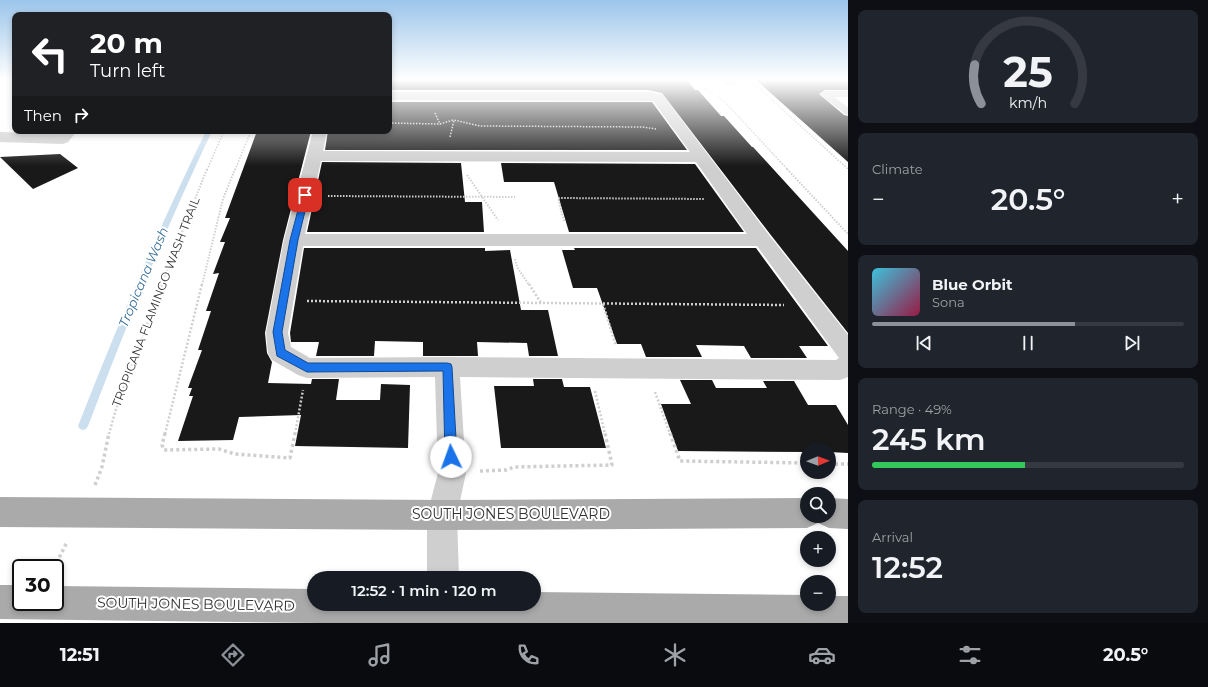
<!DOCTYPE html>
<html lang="en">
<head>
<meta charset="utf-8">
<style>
  body { margin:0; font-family:Montserrat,sans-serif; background:#20242c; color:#f1f3f6; height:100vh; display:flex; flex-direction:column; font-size:15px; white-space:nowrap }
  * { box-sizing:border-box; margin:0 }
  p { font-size:13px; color:#9ea1a6 }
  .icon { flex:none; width:22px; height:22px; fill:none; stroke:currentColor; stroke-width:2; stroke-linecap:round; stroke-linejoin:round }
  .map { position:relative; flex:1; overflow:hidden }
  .panel { display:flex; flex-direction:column; gap:10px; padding:10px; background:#0d0f14; width:360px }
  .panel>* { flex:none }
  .top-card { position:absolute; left:12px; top:12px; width:380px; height:122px; border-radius:8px; box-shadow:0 2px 6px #0003; background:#202124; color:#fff; overflow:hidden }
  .needle { width:26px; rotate:89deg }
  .tools { position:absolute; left:800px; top:443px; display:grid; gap:8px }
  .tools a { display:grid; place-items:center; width:36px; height:36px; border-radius:50%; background:#171b24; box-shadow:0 2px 6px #0003; font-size:20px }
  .speed { position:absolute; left:12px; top:559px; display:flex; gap:8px; font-size:20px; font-weight:700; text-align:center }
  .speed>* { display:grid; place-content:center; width:52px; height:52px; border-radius:50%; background:#171b24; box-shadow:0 2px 6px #0003; line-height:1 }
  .speed .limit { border:2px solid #111; border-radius:6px; background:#fff; color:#111 }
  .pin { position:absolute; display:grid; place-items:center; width:34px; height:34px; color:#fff; margin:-17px; border-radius:8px; box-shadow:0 2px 6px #0006 }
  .me { position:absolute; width:44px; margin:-22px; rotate:357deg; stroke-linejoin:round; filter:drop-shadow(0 0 3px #0008) }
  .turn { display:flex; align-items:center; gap:14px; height:84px; padding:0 12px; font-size:18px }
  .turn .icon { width:52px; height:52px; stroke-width:2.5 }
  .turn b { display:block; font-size:28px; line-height:34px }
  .then { display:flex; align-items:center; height:38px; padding:0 12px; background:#0003; gap:8px; font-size:15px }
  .big { font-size:30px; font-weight:600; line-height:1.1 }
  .panel .tile { flex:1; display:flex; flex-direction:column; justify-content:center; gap:6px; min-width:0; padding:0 14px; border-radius:8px; background:#20242c }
  .panel .dial { align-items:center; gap:0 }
  .dial svg { height:104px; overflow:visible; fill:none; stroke:#363941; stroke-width:7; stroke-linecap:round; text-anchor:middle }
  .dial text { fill:#f1f3f6; stroke:none }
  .song { display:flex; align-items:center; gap:12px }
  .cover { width:48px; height:48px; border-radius:6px; background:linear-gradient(135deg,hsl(190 70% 55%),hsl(340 70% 35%)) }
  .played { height:4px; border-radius:2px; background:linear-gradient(90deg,#8c9099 65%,#363941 65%) }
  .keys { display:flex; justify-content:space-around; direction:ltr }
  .heat { display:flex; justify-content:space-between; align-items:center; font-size:22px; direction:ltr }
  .charge { height:6px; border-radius:3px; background:linear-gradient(90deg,#34c759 49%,#363941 0) }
  .trip { position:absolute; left:307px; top:571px; width:234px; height:40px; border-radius:20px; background:#171b24; box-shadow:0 2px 6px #0003; font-weight:600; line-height:40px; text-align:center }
  .tabs { display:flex; height:64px; justify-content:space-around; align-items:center; background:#090b0e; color:#9ea1a6 }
  .tabs .icon { width:28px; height:28px }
  .tabs .on { color:#8c9099 }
  .tabs b { font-size:18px; color:#f1f3f6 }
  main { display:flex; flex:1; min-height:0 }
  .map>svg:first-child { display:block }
</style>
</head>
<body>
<main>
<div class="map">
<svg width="848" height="623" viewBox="0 0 848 623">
  <rect width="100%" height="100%" fill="#fff"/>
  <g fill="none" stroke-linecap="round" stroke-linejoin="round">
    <path fill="#cbdfef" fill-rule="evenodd" d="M206,131H212C166,228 126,326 88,426L86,429L83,430L80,429L78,426C117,326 159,228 206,131Z"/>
  </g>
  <path fill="#191919" d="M389,79H686L695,90H698L721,116H724L752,147H753L848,251V333L770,234L662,93L648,90H389Z
    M755,79H848V90H825L819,94L844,115L848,116V162Z
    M389,102H652L687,150H325L328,131H389Z
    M257,131H311L283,240L265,333L267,353L272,362L268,383L311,384L312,379H339L336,400H380L381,384L410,385L408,448L295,446L301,415L239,417L233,440L178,441L193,396H189L192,388H188L202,350H198L211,311H206L219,273L213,274L225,242H220L230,218H225Z
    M60,154L78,168L33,189L0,157Z
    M322,162L461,163L465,202H482L484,232H307Z
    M501,163L695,164L744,232H569L554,182H504Z
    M304,248H485V251L510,250L521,310H548L558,356H529L527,343L477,342L478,356H423V342L375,341L374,356H316L319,342H291L290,333Z
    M574,248H756L828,346H799L807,358H751L744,346L696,345L702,357H646L641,344H617L597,288H573L562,250H575Z
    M533,379H562L564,387H590L606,448H501L494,386H534Z
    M680,380H712L716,388H767L763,381H794L808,405H836L848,425V453L829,452V450H807V452L678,451L661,404H691Z"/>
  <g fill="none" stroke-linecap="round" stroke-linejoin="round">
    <path stroke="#cfcfcf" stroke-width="1.5" stroke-dasharray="1.5 1.5" stroke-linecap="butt" d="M692,79L713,94
      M749,79L848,169
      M717,97L725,102L788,170
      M435,113L440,124L453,120
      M389,123L440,124
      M450,137L454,120L480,126L643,127L656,129
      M207,170L224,131
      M235,170L251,131"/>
    <path stroke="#cfcfcf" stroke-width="2" stroke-dasharray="1.5 1.5" stroke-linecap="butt" d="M787,169L848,234
      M467,175L498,220
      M328,196L515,197
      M564,221L558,198L705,199
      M515,259L517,267L529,285
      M161,285L207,169
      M202,285L223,199L235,169"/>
    <path stroke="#cfcfcf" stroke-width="2.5" stroke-dasharray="2 2" stroke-linecap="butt" d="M529,284L541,303
      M307,301L784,305
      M603,304L616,346
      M595,391L605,434
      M655,392L670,434
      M109,434L116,409L162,284
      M165,434L202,284
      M295,434L303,390"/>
    <path stroke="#cfcfcf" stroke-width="3.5" stroke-dasharray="3 3" stroke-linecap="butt" d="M165,433L162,445L164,450L219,449L235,454L290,458L295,433
      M670,433L680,461L807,463
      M829,464H848
      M480,471L506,470L514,467L612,465L605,433
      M95,485L102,467L109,433
      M54,568L67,542"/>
    <path fill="#cfcfcf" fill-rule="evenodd" d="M825,91H848V97H834L848,107V115L845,114L822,96L820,94Z"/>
    <path fill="#cfcfcf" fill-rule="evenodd" d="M720,79H734L736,82L735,85C728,86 724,85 720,79Z
      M389,92H648L662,94L769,235L848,335V377L840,380L460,377L466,473L457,515L459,578H427V515L438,473L435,377L307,378L298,375L272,360L268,353L266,333L284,240L313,131H327L323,151L690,152L653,101L389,100ZM321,161L696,162L747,234H305ZM303,246H757L839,358L836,360L447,357L310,358L291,347L288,333Z
      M62,131H77L68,142L63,144L0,142V132L59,134Z"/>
    <path fill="#aaa" fill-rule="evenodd" d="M0,497L442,500L807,498V516H829V498L848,499V529L829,528L818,523L807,528L442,530L0,527Z
      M0,585H21V602H55V586L314,589V604H534V592L807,595V604H829V596H848V623H319L0,619Z"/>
  </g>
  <linearGradient id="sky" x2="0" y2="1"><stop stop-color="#9cc5eb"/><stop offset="0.48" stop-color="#fff"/><stop offset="1" stop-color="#fff" stop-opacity="0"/></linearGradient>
  <rect width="848" height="166" fill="url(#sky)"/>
  <path fill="#1a73e8" stroke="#114b97" d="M305,192L309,195L298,240L282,332L285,350L308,363H447L451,364L452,367L457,457L455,461L451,463L447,461L445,457L443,371L307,372L277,356L273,332L290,240L302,195Z"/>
  <g text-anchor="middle" stroke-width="4" stroke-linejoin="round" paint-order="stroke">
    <g font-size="12" fill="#323232" stroke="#fff">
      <text transform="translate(156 302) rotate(-69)" y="4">TROPICANA FLAMINGO WASH TRAIL</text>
    </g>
    <g font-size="13" font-style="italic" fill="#3a7099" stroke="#fff">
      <text transform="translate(143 277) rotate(-67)" y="5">Tropicana Wash</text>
    </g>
    <g font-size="14" fill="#323232" stroke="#fff">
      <text x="511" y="519">SOUTH JONES BOULEVARD</text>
      <text transform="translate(196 604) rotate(1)" y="5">SOUTH JONES BOULEVARD</text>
    </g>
  </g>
</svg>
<div class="tools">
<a><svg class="needle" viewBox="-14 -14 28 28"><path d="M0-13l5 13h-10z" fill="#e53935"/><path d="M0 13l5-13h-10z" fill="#9ea1a6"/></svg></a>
<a><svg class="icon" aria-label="search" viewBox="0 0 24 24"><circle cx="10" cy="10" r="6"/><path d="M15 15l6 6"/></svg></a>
<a>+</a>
<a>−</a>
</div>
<div class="speed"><div class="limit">30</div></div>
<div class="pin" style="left:305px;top:195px;background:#d93025"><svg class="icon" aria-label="arrive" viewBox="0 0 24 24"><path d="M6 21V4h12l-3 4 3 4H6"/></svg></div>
<svg class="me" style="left:451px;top:457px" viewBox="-20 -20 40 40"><circle r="19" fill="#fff"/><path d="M0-13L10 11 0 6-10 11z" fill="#1a73e8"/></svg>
<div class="trip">12:52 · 1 min · 120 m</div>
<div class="top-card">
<div class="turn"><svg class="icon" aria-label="left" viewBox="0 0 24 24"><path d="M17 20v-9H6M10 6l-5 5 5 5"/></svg><div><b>20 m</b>Turn left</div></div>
<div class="then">Then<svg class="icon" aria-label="right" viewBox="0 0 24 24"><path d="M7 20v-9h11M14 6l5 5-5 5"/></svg></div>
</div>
</div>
<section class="panel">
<div class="tile dial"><svg viewBox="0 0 100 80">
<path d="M14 69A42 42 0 1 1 86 69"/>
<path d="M14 69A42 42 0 0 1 9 39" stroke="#8c9099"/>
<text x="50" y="56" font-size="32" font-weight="700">25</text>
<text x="50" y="72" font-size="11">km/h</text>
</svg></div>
<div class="tile"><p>Climate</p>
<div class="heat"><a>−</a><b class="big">20.5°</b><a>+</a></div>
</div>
<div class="tile">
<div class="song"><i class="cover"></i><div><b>Blue Orbit</b><p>Sona</p></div></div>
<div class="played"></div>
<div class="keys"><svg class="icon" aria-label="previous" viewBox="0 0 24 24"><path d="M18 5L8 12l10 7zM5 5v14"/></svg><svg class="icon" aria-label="pause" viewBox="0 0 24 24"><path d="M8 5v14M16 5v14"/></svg><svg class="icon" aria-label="next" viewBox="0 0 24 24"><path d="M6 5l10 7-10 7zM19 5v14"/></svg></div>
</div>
<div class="tile"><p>Range · 49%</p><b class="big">245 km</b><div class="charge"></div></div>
<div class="tile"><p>Arrival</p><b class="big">12:52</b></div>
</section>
</main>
<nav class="tabs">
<b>12:51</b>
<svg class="icon on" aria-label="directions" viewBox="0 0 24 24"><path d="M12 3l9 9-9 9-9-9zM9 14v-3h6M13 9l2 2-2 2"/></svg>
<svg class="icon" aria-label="music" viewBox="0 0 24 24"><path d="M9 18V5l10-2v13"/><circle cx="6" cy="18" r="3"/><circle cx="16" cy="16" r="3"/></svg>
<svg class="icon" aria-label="phone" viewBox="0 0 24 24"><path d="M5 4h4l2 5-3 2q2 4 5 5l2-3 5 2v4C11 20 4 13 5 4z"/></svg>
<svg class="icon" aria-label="climate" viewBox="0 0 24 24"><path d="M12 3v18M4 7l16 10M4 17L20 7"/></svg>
<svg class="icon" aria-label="car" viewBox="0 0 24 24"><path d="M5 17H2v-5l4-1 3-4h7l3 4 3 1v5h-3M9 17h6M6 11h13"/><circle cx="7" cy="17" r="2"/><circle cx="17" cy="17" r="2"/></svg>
<svg class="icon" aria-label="filters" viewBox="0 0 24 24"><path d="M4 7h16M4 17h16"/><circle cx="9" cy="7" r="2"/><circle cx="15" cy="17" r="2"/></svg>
<b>20.5°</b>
</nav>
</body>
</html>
